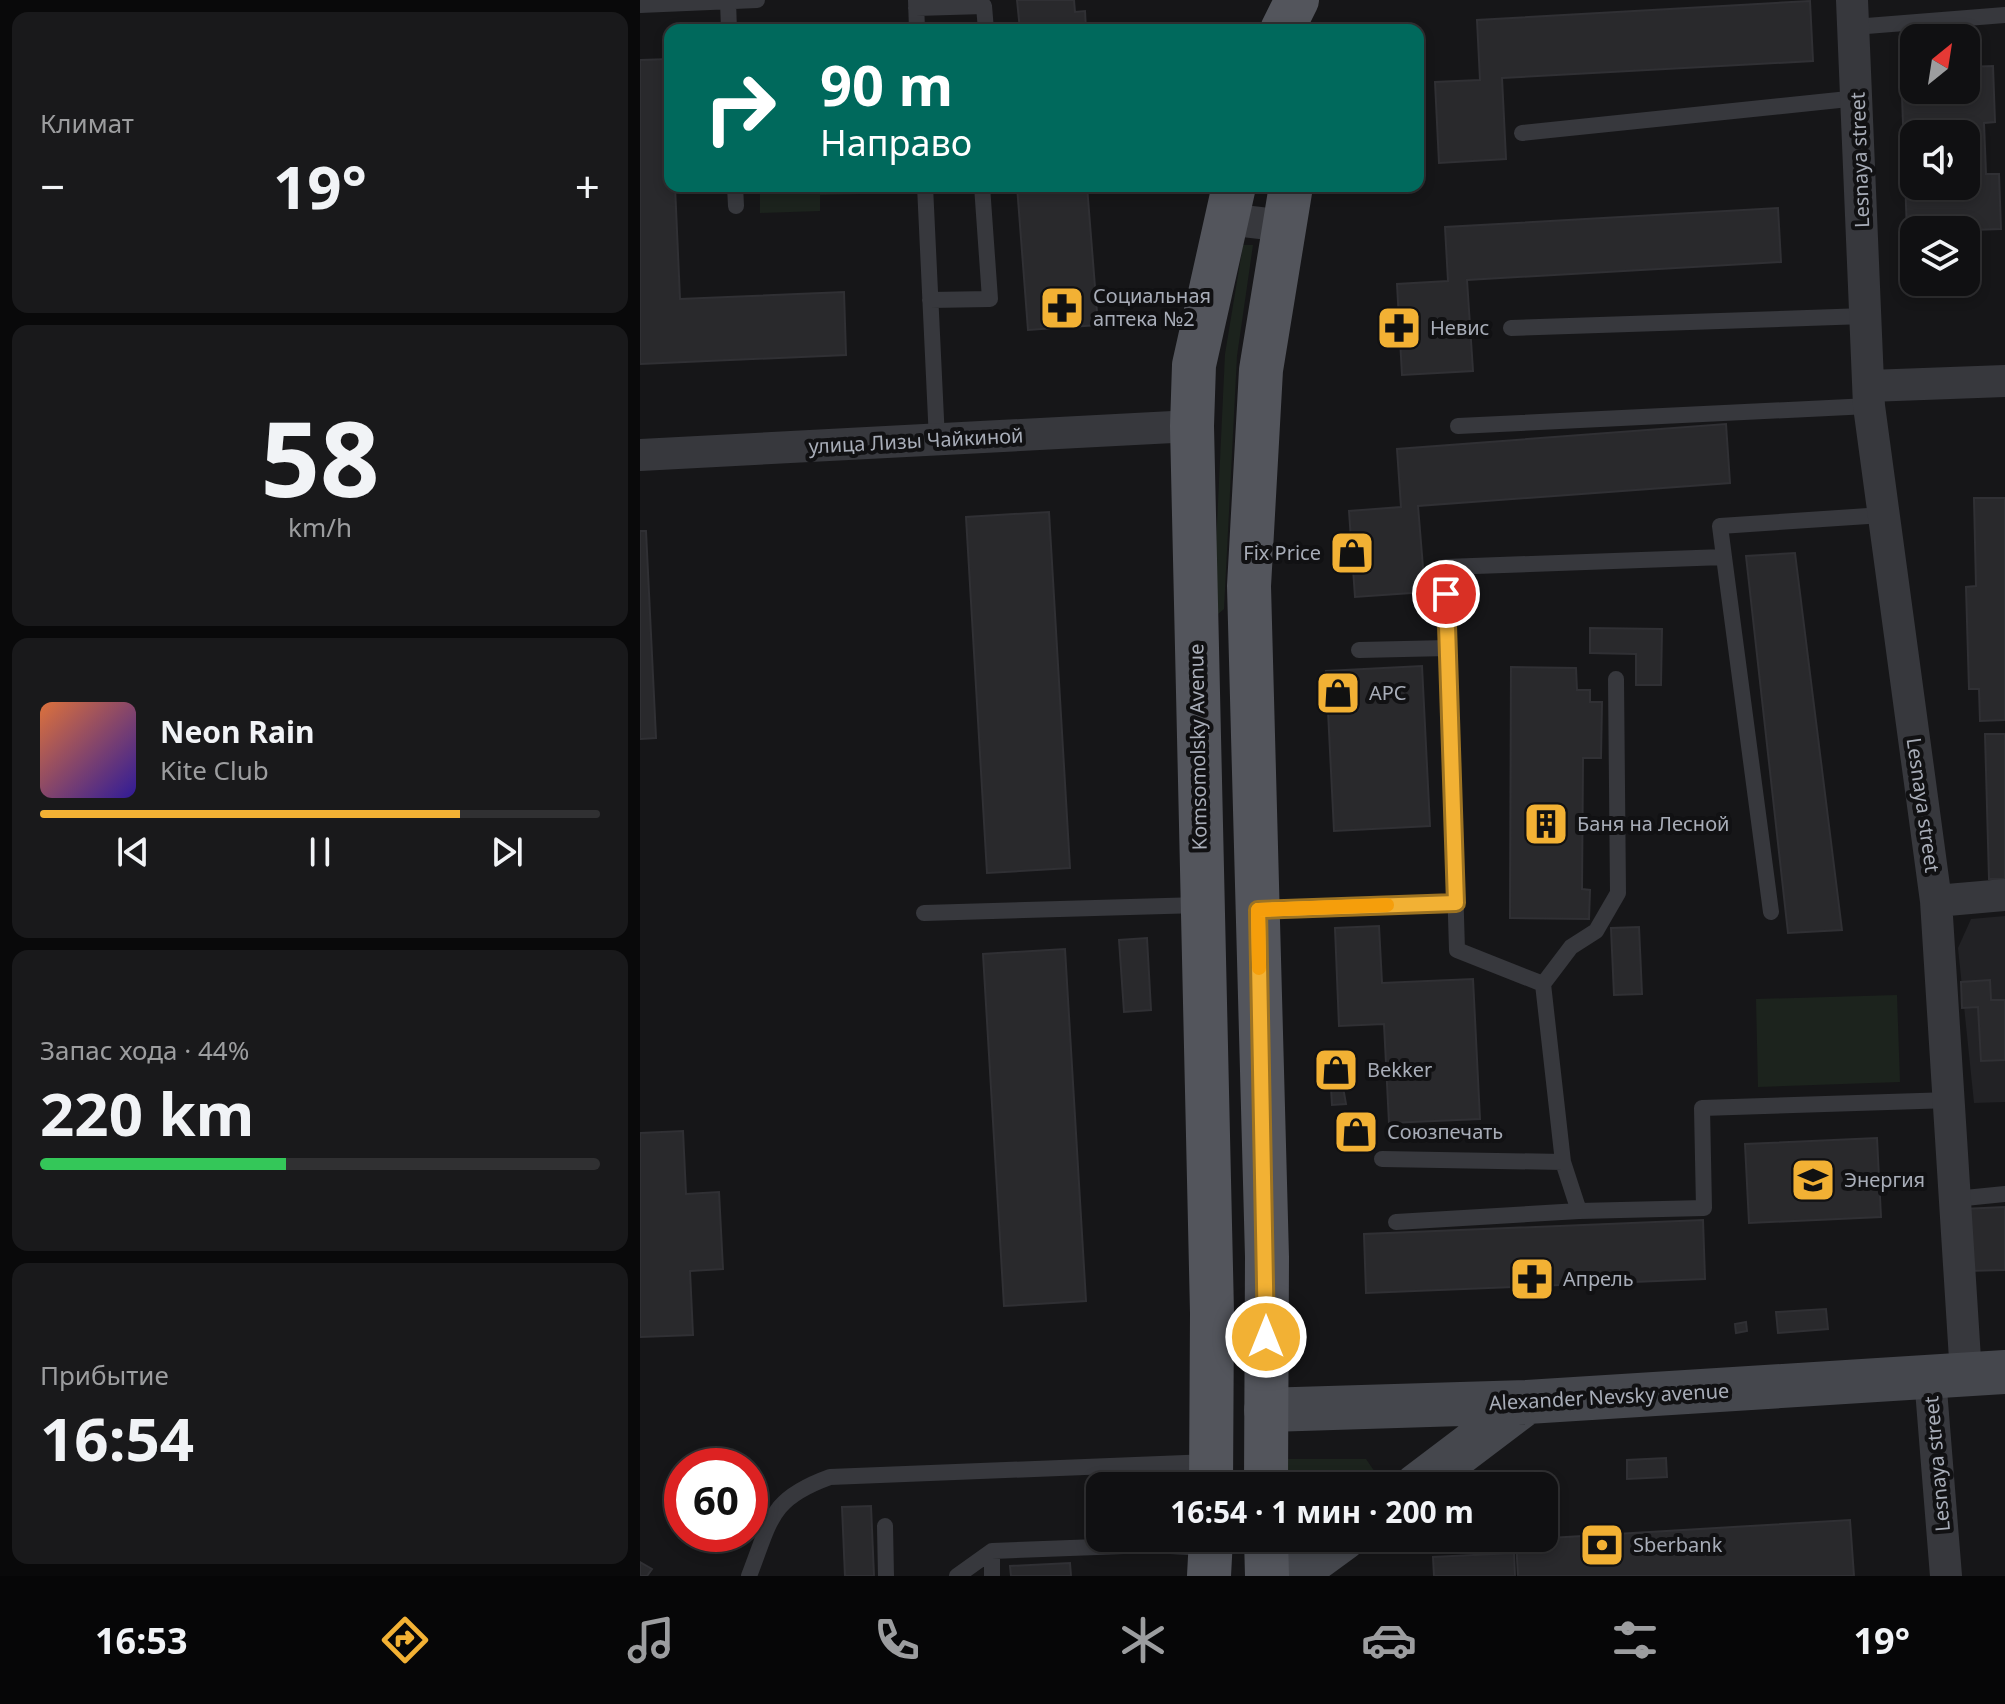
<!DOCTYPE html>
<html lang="ru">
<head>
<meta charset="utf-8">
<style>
  body { margin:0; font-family:"Noto Sans",sans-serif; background:#19191b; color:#f1f3f6; height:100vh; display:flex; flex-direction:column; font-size:30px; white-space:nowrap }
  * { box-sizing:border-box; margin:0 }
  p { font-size:26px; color:#9c9d9f }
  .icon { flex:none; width:44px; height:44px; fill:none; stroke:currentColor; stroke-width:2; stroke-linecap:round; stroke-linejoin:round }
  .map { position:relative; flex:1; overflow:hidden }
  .side { display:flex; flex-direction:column; gap:12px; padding:12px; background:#09090a; width:640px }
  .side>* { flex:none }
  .banner { position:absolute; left:24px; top:24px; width:760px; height:168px; border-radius:16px; box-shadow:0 4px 12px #0003,0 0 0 2px #303032; background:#00695c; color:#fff; overflow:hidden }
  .needle { width:52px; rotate:30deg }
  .fabs { position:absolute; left:1260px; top:24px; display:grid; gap:16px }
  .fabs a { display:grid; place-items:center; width:80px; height:80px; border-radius:16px; background:#101012; box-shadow:0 4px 12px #0003,0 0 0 2px #303032; font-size:40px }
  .speed { position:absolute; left:24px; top:1448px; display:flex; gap:16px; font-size:40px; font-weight:700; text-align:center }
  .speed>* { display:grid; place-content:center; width:104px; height:104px; border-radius:50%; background:#101012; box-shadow:0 4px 12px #0003,0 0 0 2px #303032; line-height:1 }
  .speed .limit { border:12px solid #d22; background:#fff; color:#111 }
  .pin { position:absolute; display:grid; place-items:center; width:68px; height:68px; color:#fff; margin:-34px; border:4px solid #fff; border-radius:50%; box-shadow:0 2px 8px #0007 }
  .me { position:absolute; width:88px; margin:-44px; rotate:0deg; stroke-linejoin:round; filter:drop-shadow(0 0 6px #0008) }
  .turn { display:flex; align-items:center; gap:28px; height:168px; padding:0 24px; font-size:36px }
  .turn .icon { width:104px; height:104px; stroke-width:2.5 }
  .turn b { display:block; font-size:56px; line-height:68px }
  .big { font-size:60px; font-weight:700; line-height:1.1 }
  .side .tile { flex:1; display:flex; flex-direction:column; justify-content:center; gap:12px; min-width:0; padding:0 28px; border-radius:16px; background:#19191b }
  .side .dial { align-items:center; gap:0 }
  .dial b { font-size:104px; line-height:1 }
  .song { display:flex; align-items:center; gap:24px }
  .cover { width:96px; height:96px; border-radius:12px; background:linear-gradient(135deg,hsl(20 70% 55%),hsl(250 70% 35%)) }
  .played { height:8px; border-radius:4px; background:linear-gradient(90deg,#f2b134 75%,#303032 75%) }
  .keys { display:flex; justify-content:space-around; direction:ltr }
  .heat { display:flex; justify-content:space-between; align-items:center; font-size:44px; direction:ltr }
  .charge { height:12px; border-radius:6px; background:linear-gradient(90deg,#34c759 44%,#303032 0) }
  .trip { position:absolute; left:446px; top:1472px; width:472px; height:80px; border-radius:16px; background:#101012; box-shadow:0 4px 12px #0003,0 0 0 2px #303032; font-weight:700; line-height:80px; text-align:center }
  .menu { display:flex; height:128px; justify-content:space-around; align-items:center; background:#060607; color:#9c9d9f }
  .menu .icon { width:56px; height:56px }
  .menu .on { color:#f2b134 }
  .menu b { font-size:36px; color:#f1f3f6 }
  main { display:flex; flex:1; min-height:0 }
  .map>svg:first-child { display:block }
</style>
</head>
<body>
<main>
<section class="side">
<div class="tile"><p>Климат</p>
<div class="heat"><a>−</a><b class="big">19°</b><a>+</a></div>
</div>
<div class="tile dial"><b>58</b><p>km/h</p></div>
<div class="tile">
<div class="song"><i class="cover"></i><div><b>Neon Rain</b><p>Kite Club</p></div></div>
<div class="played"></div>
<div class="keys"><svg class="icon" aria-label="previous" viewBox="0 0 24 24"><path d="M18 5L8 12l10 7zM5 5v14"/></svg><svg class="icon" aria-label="pause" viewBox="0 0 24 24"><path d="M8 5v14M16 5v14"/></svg><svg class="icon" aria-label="next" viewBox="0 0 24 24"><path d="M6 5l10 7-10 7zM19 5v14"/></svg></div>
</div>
<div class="tile"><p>Запас хода · 44%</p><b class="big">220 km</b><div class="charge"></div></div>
<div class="tile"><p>Прибытие</p><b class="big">16:54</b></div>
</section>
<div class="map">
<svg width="1365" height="1576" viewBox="0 0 1365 1576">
  <rect width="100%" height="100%" fill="#161618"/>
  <path fill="#222225" d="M1365,916V1102L1334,1103L1318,948L1331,919Z"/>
  <path fill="#1c231d" d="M120,186H261V193L180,195V211L120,213Z
    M603,245H613L597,356L584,609L578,614L573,609L585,354Z
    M1257,995L1260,1082L1118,1087L1116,999Z
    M643,1459H726L737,1475L724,1486H632Z"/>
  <path fill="#29292c" stroke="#303034" stroke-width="2" fill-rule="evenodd" d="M377,0H434L435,12L445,11L446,30H380Z
    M1170,1L1173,61L862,78L866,159L799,163L795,82L840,80L837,20Z
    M30,59V186H35L40,299L204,292L206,355L0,364V60Z
    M1353,66L1355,122L1344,123L1346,174H1359L1361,229L1267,232L1261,69L1274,68V90H1326V67ZM1274,134H1326V186H1274Z
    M377,186H447L458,325L388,330Z
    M1138,208L1141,262L827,280L833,371L762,375L757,284L808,281L805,227Z
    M1086,424L1090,483L778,506L785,592L715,597L709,511L761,507L757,449Z
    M1334,498H1365V720L1340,721L1339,689H1329L1326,587L1336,586Z
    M409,512L430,868L347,873L326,517Z
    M0,531H6L16,738L0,739Z
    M1155,553L1202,930L1148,933L1106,556Z
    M950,628L1022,629L1021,685H996V654L950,653Z
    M782,666L790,826L694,831L686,671Z
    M871,667L936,668L937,690H950V702H962L961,758H943L942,889L950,890L949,919L870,918Z
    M1345,734H1365V879H1349Z
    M739,926L742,983L833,979L840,1119L749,1123L744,1024L699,1026L695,928Z
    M999,927L1002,994L974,995L971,928Z
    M507,938L511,1010L484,1012L479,940Z
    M425,949L446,1301L364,1306L343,954Z
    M1350,980L1351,1000H1365V1060L1341,1061L1338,1007L1322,1008L1321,982Z
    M700,1053L703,1087L691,1088L688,1054Z
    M703,1087L706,1104L692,1105L691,1088Z
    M43,1131L46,1194L79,1192L83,1269L50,1271L53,1335L0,1337V1133Z
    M1237,1138L1241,1217L1109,1223L1105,1144Z
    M1365,1207V1270L1326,1271L1323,1209Z
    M1063,1220L1065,1279L726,1293L724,1234Z
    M1186,1309L1188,1329L1138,1333L1136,1312Z
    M1106,1322L1107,1331L1096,1333L1095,1324Z
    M1026,1458L1027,1477L987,1479V1460Z
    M231,1506L234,1576H205L202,1507Z
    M1210,1520L1214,1576H878L876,1540Z
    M874,1553L875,1576H794L793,1557Z
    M0,1562L12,1569L7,1576H0Z
    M430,1563L431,1576H371L370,1566Z"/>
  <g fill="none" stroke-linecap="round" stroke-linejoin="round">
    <path stroke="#37383d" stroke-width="16" d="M276,0L277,30
      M88,1L89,30
      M0,5L117,0
      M276,8L344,6L346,30
      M1214,27L1365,15
      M882,133L1218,98
      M95,186L96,206
      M285,186L297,440
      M290,300L350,299L342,186
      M871,328L1225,316
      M818,426L1229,406
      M1084,557L1131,912
      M808,648L806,567L1084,557L1080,526L1243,515
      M719,650L808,648L817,950L903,984L923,1162L939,1211L1064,1208L1062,1108L1311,1100
      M619,909L816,903
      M284,913L560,905
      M903,984L931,947L956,931L978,893L976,679
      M742,1159L923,1162
      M1315,1199L1365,1194
      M756,1222L939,1211
      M245,1526L246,1576
      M352,1551V1576
      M109,1576C131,1520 129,1499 190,1477L570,1462
      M317,1576L352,1551L511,1545L569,1548"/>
    <path stroke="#37383d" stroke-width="32" d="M1212,0L1229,406L1296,901L1326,1375L1290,1377L1306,1576
      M586,219L645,226
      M1229,386L1365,381
      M0,455L552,426
      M1296,901L1365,895"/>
    <path stroke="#45474d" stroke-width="44" d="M626,1410L887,1402L1365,1372
      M776,1486L887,1402
      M652,1576L704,1538"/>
    <path stroke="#53555c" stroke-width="44" d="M642,30L657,0
      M571,1486L572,1313L552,426L554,365L594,186
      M626,1486L627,1257L609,586L621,370L651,186
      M626,1538L627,1576
      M569,1576L571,1538"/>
  </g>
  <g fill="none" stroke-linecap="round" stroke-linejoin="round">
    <g stroke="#9d7322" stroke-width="20">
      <path id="route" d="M626,1337L618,910L816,903L806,594"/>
    </g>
    <use href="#route" stroke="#f2b134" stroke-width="14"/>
    <path stroke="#f59e0b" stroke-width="14" d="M619,968L618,910L747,905"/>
  </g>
  <defs>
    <g id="pharmacy-square" transform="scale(2.3)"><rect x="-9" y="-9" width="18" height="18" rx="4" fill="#f2b134" stroke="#111113"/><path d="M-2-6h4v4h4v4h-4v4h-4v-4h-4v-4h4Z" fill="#111"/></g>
    <g id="shop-square" transform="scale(2.3)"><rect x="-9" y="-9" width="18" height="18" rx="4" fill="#f2b134" stroke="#111113"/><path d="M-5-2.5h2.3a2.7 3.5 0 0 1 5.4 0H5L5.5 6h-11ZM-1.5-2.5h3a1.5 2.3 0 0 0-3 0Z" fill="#111"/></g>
    <g id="building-square" transform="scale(2.3)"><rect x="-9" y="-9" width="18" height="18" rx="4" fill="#f2b134" stroke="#111113"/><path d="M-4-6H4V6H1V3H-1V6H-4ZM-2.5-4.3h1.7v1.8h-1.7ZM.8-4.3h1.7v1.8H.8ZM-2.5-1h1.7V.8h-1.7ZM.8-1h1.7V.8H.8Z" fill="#111"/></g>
    <g id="university-square" transform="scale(2.3)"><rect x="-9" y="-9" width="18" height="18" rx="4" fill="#f2b134" stroke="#111113"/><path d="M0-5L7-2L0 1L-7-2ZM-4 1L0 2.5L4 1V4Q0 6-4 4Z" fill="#111"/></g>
    <g id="bank-square" transform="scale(2.3)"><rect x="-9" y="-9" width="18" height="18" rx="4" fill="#f2b134" stroke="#111113"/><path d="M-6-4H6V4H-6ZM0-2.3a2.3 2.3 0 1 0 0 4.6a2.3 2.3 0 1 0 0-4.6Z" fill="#111"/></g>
  </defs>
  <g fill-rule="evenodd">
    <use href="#pharmacy-square" x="422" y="308"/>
    <use href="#pharmacy-square" x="759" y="328"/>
    <use href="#shop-square" x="712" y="553"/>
    <use href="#shop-square" x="698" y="693"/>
    <use href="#building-square" x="906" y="824"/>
    <use href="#shop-square" x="696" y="1070"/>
    <use href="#shop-square" x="716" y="1132"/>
    <use href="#university-square" x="1173" y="1180"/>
    <use href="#pharmacy-square" x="892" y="1279"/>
    <use href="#bank-square" x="962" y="1545"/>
  </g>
  <g text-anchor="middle" stroke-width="8" stroke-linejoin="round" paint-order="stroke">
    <g font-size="20" fill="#a8adb8" stroke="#111113">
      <text transform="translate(1220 160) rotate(-92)" y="7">Lesnaya street</text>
      <text transform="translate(276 441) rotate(-3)" y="7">улица Лизы Чайкиной</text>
      <text transform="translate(558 747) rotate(-91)" y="7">Komsomolsky Avenue</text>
      <text transform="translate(1283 805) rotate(82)" y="7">Lesnaya street</text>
      <text transform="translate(969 1397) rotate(-3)" y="7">Alexander Nevsky avenue</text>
      <text transform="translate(1297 1464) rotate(-95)" y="7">Lesnaya street</text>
    </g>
    <g font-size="20" fill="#a8adb8" stroke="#111113" text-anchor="start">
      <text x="453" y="303">Социальная<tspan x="453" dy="23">аптека №2</tspan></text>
      <text x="790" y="335">Невис</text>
      <text x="681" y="560" text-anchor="end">Fix Price</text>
      <text x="729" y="700">АРС</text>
      <text x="937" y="831">Баня на Лесной</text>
      <text x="727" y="1077">Bekker</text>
      <text x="747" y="1139">Союзпечать</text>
      <text x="1204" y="1187">Энергия</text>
      <text x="923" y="1286">Апрель</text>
      <text x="993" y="1552">Sberbank</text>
    </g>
  </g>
</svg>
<div class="fabs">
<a><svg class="needle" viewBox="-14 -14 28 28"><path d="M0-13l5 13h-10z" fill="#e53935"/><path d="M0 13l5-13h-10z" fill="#9c9d9f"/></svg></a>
<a><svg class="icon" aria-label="sound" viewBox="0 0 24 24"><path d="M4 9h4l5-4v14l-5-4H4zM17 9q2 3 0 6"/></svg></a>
<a><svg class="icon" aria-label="layers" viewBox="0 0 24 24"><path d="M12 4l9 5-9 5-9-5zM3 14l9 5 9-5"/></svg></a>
</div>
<div class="speed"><div class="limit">60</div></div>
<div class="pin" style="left:806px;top:594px;background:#d93025"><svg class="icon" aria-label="arrive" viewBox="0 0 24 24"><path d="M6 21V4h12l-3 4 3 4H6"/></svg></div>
<svg class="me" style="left:626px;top:1337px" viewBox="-20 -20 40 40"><circle r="17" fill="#f2b134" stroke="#fff" stroke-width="3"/><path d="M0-11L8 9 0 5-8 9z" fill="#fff"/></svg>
<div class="trip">16:54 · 1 мин · 200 m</div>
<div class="banner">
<div class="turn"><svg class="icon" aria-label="right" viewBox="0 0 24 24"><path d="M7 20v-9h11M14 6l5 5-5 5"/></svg><div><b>90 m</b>Направо</div></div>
</div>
</div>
</main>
<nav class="menu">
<b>16:53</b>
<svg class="icon on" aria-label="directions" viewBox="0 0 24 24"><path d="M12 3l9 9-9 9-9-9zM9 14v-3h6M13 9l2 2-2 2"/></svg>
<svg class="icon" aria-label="music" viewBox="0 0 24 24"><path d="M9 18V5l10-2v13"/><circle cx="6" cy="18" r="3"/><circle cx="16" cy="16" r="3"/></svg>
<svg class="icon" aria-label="phone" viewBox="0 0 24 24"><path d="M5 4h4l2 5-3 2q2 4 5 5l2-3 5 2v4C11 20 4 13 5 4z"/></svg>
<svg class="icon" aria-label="climate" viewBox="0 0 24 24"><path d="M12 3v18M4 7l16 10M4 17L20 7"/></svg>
<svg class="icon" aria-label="car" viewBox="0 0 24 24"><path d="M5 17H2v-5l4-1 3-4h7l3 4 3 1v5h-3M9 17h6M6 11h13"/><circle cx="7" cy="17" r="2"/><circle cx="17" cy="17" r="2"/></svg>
<svg class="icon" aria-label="filters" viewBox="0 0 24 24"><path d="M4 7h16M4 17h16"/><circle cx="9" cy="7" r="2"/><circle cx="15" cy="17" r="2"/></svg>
<b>19°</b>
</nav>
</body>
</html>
